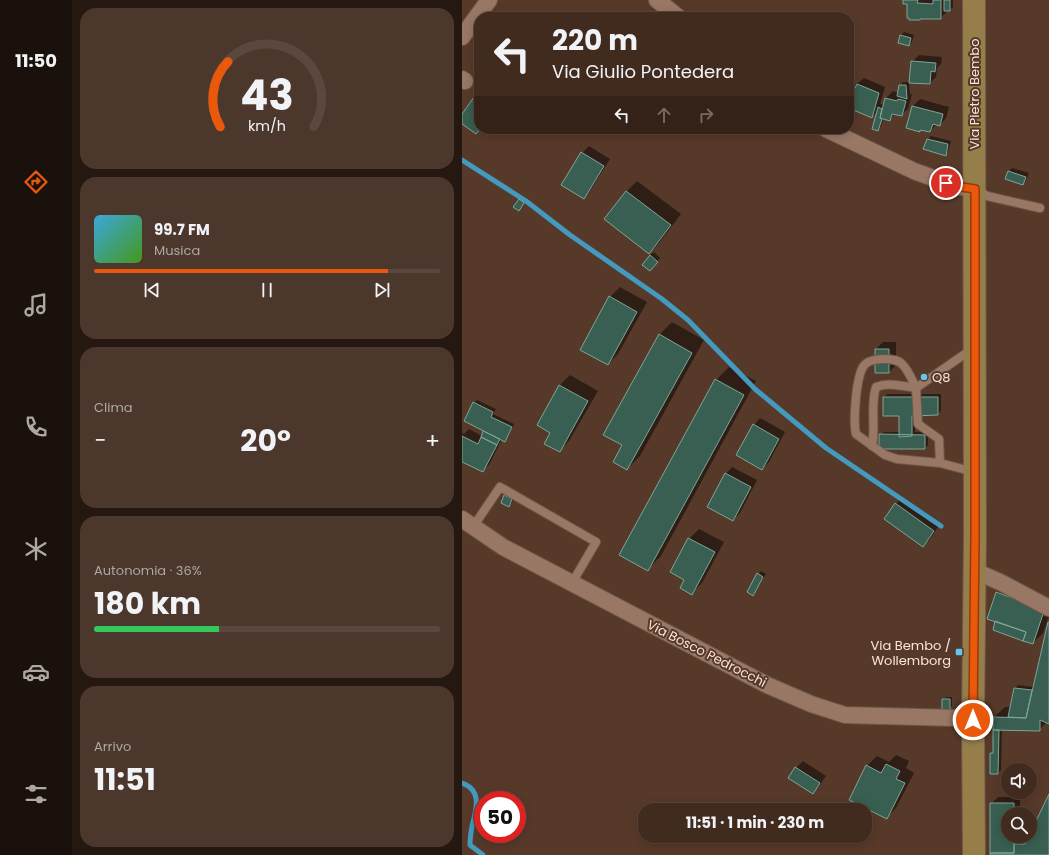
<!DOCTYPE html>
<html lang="it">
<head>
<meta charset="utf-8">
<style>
  body { margin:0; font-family:Poppins,sans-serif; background:#4c372c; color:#f1f3f6; height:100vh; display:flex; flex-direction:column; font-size:15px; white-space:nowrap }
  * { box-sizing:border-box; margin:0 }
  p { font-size:13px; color:#aea7a4 }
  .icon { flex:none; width:22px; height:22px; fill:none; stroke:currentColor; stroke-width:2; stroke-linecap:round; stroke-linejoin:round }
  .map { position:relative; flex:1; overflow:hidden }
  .details { display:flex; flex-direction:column; gap:8px; padding:8px; background:#241811; width:390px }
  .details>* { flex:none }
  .banner { position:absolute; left:12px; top:12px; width:380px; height:122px; border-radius:16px; box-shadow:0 2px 10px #0003,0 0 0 1px #5a473d; background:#412b1f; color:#f1f3f6; overflow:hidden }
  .tools { position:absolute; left:539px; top:763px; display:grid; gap:8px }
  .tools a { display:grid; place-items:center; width:36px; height:36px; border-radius:50%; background:#412b1f; box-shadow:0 2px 10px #0003,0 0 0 1px #5a473d; font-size:20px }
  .speed { position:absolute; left:12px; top:791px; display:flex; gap:8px; font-size:20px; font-weight:700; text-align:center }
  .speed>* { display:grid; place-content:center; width:52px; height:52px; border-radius:50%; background:#412b1f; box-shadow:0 2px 10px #0003,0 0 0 1px #5a473d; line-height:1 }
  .speed .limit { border:6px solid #d22; background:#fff; color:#111 }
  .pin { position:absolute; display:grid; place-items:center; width:34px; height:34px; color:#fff; margin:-17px; border:2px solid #fff; border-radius:50%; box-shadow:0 1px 4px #0007 }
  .me { position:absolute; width:44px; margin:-22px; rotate:0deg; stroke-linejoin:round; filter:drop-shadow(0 0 3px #0008) }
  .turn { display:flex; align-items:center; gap:14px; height:84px; padding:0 12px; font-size:18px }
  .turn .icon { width:52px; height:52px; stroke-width:2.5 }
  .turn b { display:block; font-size:28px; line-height:34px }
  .lanes { display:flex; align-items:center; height:38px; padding:0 12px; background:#0003; justify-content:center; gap:20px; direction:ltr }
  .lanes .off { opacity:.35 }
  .big { font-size:30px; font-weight:700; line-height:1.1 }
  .details .card { flex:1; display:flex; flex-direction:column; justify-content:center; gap:6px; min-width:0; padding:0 14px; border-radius:16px; background:#4c372c }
  .details .dial { align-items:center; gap:0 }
  .dial svg { height:104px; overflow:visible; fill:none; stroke:#5a473d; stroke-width:7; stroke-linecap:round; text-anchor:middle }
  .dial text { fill:#f1f3f6; stroke:none }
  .song { display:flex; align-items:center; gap:12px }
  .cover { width:48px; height:48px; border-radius:6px; background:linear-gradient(135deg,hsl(200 70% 55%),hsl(100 70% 35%)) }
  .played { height:4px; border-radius:2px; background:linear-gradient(90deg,#ea580c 85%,#5a473d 85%) }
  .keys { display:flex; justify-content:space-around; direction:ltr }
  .heat { display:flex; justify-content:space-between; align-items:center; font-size:22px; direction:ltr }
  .charge { height:6px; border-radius:3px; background:linear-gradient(90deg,#34c759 36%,#5a473d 0) }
  .trip { position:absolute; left:176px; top:803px; width:234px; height:40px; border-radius:16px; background:#412b1f; box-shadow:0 2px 10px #0003,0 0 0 1px #5a473d; font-weight:700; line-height:40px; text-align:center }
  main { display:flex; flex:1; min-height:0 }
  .tabs { display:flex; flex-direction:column; width:72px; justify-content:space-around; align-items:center; background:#1a110c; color:#aea7a4 }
  .tabs .icon { width:28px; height:28px }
  .tabs .active { color:#ea580c }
  .tabs b { font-size:18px; color:#f1f3f6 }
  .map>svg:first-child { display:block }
</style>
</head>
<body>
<main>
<nav class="tabs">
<b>11:50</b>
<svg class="icon active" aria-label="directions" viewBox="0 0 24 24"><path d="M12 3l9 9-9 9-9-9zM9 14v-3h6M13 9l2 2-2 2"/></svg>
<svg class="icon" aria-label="music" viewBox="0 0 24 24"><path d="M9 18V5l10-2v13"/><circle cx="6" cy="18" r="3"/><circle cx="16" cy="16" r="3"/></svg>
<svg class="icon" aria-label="phone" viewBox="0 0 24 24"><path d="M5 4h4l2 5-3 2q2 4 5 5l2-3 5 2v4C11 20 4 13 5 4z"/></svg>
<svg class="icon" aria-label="climate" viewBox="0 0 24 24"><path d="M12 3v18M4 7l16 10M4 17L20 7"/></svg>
<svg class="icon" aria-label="car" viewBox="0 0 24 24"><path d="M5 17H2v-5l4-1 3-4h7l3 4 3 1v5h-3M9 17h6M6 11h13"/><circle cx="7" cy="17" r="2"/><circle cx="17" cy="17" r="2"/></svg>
<svg class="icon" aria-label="filters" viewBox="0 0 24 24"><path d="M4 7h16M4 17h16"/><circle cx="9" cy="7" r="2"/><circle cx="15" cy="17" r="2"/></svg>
</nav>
<section class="details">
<div class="card dial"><svg viewBox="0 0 100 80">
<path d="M14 69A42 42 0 1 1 86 69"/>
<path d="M14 69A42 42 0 0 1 20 19" stroke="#ea580c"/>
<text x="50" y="56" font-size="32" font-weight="700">43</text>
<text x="50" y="72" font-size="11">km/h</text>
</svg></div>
<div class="card">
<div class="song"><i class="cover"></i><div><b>99.7 FM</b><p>Musica</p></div></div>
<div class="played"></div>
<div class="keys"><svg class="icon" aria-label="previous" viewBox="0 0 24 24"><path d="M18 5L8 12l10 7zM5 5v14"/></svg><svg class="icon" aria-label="pause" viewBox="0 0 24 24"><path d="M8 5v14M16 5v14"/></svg><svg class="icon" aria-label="next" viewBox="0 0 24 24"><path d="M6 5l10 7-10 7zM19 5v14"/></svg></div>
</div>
<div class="card"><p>Clima</p>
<div class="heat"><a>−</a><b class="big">20°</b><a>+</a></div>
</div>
<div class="card"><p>Autonomia · 36%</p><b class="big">180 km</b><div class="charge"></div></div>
<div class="card"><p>Arrivo</p><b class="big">11:51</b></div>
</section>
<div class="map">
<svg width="587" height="855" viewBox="0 0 587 855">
  <rect width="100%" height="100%" fill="#573929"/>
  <path fill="#0007" d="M442,0H491V7L488,10H485V12L478,18H459L458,19L446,3Z
    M442,32L452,35L450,42L447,45L439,35Z
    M457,55L480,57L479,64L475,68L474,77L468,83L450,62Z
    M402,78L423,87L418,104L422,105L424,98L431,91L436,93L438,85L441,82H447L448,94H450L446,109L439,115L433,114L428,119L422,118L419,126L416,130V111L410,117L387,107V95L391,87Z
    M458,99L487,107L484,118L478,125L475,124L468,131L459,129L457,131L445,128L451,106Z
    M469,136L489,141L486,152L483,155L463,149L466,139Z
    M127,146L148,159L128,191L122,198L120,153Z
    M550,168L567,173L564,181L561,184L544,179L547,171Z
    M175,181L219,214L197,243L187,253L143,219L165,191Z
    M61,197L64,200L60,206L58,200Z
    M192,252L198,258L191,267L188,255Z
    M158,287L185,302L156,354L146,364L148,297Z
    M210,322L242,340L178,456L165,469L161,445L197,335Z
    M421,342H434V365L427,372L414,349Z
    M267,367L294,381L199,556L186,569L254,380Z
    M108,375L136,391L107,441L97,451L89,432L76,425L98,385Z
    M425,394H479V411L476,414L453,415V432H466V445L463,448L418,435L422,432H438V415L422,398Z
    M15,400L34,409L31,414L52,424L46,437L43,440L40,439L27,465L20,471L0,461V433L2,434L7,429L20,436L23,431L12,403Z
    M298,418L323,432L307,462L300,469L292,425Z
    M270,467L295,480L278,513L271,520L264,474Z
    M46,493L53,496L50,502L47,506L43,496Z
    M440,497L478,524L468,539L461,546L434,504Z
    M237,529L262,542L240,583L230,593L223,579L227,539Z
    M299,571L304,574L291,594L296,574Z
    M545,582L587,615L581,633L571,643L534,621L535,592Z
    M587,622V723L585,722L577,730L540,729L539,770L536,773L529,754L532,751V717L543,707H549L553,689L556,685L572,687Z
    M484,697H490V706L487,709L481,700Z
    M434,755L447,761L444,768L452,773L434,808L424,818L405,766L415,756L427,762Z
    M341,761L364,776L357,786L351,793L334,768Z
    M536,797H558V814H546V836H558V839L561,836H568L587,797V855H529V804Z"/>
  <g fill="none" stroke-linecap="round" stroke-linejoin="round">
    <path stroke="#4399be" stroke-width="5" d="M0,160L64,201L108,235L200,299L226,320L293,389L364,448L479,526
      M0,783C21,790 14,810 10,826C9,832 8,839 8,845L21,855"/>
  </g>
  <path fill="#385f51" stroke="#7da697" d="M441,0H456L455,3L471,4V0H479V19H458V20H447V18H445V4H441Z
    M482,0H488V11H482Z
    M438,35L449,38L447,46L436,43Z
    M449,61L474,63L473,72L469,71L468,84L447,83Z
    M395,84L417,93L410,118L387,108V93L390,87L393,88Z
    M437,85H444L445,99L435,96Z
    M17,90L18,129L14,134L0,124V114Z
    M423,98L435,101L436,99L444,101L440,116L430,114L428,121L418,118Z
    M450,106L481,114L478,126L471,124L468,132L458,130V132L444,128Z
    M416,107L420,109L418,118L420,119L416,131L410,129Z
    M465,139L486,144L484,156L461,149Z
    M119,152L142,166L122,199L99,185Z
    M546,171L564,177L561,185L543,179Z
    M164,191L209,225L187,254L142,219Z
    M57,199L62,203L57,211L51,207Z
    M188,255L196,262L188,271L180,265Z
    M147,296L175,312L146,365L118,350Z
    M197,334L230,353L165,470L151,462L160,445L141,435Z
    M413,349H427V373H413Z
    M253,379L282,395L186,571L157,555Z
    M97,385L126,401L98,452L82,444L88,433L75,425Z
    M421,397H476V415L450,416V436L437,437V416H421Z
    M11,402L31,412L29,417L50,427L43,442L2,421Z
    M291,424L317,439L300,470L274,455Z
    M21,431L38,439L35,445L19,437Z
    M417,434L463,435V449H417Z
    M0,436L16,444L19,437L35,445L21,472L0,462Z
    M263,473L289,487L271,521L245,507Z
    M42,495L50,499L47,507L39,503Z
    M433,503L472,531L461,547L422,519Z
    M226,538L253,552L230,595L218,588L222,580L208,572Z
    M295,573L301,577L291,596L285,592Z
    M534,592L564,603L581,614L571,644L561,641L564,632L525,619Z
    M533,621L564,632L561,641L531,630Z
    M586,622H587V724L578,720V731L531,730V717L564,718Z
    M552,688L570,690L564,718L546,717Z
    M480,699H488V710H480Z
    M531,730H537L536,774H528V753H531Z
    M424,764L438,771L434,779L443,783L425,819L387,800L404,765L419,773Z
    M333,767L358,783L351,794L326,778Z
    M587,794V855H528V853H552V844H563Z
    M528,803H552V814H546V836H552V853H528Z"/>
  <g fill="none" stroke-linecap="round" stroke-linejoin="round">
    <g stroke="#705749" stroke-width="10">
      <path id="lane" d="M515,190L525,196L578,208
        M510,349L454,388L456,424L477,439L478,463L512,472
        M454,388C450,380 447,371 440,364C434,357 406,357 401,367C394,379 391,420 394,434L423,455L435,459L478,463
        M410,446C414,427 408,405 414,387C427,382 441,386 454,388
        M11,527L38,487L134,542L110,583"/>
    </g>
    <g stroke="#705749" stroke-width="18">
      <path id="street" d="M195,0L216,17
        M0,37L27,0
        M0,79L3,81
        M364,129L452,171L493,186L513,189
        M0,519L41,547L305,685L349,704L383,715L494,718L511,720
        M512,574L522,575L538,582L587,608"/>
    </g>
    <g stroke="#705749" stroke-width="24">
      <path id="secondary" d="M512,0L513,537L511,720L512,855"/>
    </g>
    <use href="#lane" stroke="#997765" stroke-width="8"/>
    <use href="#street" stroke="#997765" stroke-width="16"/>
    <use href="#secondary" stroke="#967e4a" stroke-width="22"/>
  </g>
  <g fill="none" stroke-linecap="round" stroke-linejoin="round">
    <g stroke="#983908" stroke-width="10">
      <path id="route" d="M484,183L493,186L513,189V537L511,720"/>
    </g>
    <use href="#route" stroke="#ea580c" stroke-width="7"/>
  </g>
  <g fill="#66c4ef" stroke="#573929" stroke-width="1.5">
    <circle cx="462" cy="377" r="4"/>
    <rect x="493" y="648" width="8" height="8" rx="2"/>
  </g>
  <g text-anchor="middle" stroke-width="4" stroke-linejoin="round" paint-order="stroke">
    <g font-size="13" fill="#f8e5da" stroke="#573929">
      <text transform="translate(512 94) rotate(-90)" y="5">Via Pietro Bembo</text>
      <text transform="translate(245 653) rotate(27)" y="5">Via Bosco Pedrocchi</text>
    </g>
    <g font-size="13" fill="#f8e5da" stroke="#573929" text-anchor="start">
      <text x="470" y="382">Q8</text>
      <text x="489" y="650" text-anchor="end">Via Bembo /<tspan x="489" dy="15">Wollemborg</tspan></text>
    </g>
  </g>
</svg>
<div class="tools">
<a><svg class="icon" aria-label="sound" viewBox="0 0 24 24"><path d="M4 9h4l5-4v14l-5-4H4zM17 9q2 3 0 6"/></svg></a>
<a><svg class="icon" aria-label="search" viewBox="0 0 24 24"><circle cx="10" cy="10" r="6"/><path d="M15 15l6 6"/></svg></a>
</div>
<div class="speed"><div class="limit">50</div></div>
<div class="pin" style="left:484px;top:183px;background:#d93025"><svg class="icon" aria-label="arrive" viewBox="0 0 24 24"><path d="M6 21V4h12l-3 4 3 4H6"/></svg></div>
<svg class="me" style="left:511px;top:720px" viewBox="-20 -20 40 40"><circle r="17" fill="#ea580c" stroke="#fff" stroke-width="3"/><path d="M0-11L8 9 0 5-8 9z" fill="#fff"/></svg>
<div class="trip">11:51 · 1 min · 230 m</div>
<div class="banner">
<div class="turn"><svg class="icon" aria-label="left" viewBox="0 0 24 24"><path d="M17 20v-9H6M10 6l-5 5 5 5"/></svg><div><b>220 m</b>Via Giulio Pontedera</div></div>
<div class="lanes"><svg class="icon" aria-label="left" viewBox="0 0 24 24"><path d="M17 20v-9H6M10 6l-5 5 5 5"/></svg><svg class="icon off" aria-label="ahead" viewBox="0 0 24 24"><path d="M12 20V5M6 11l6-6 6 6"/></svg><svg class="icon off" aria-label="right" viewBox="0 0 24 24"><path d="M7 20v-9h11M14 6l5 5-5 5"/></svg></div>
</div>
</div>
</main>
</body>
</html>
